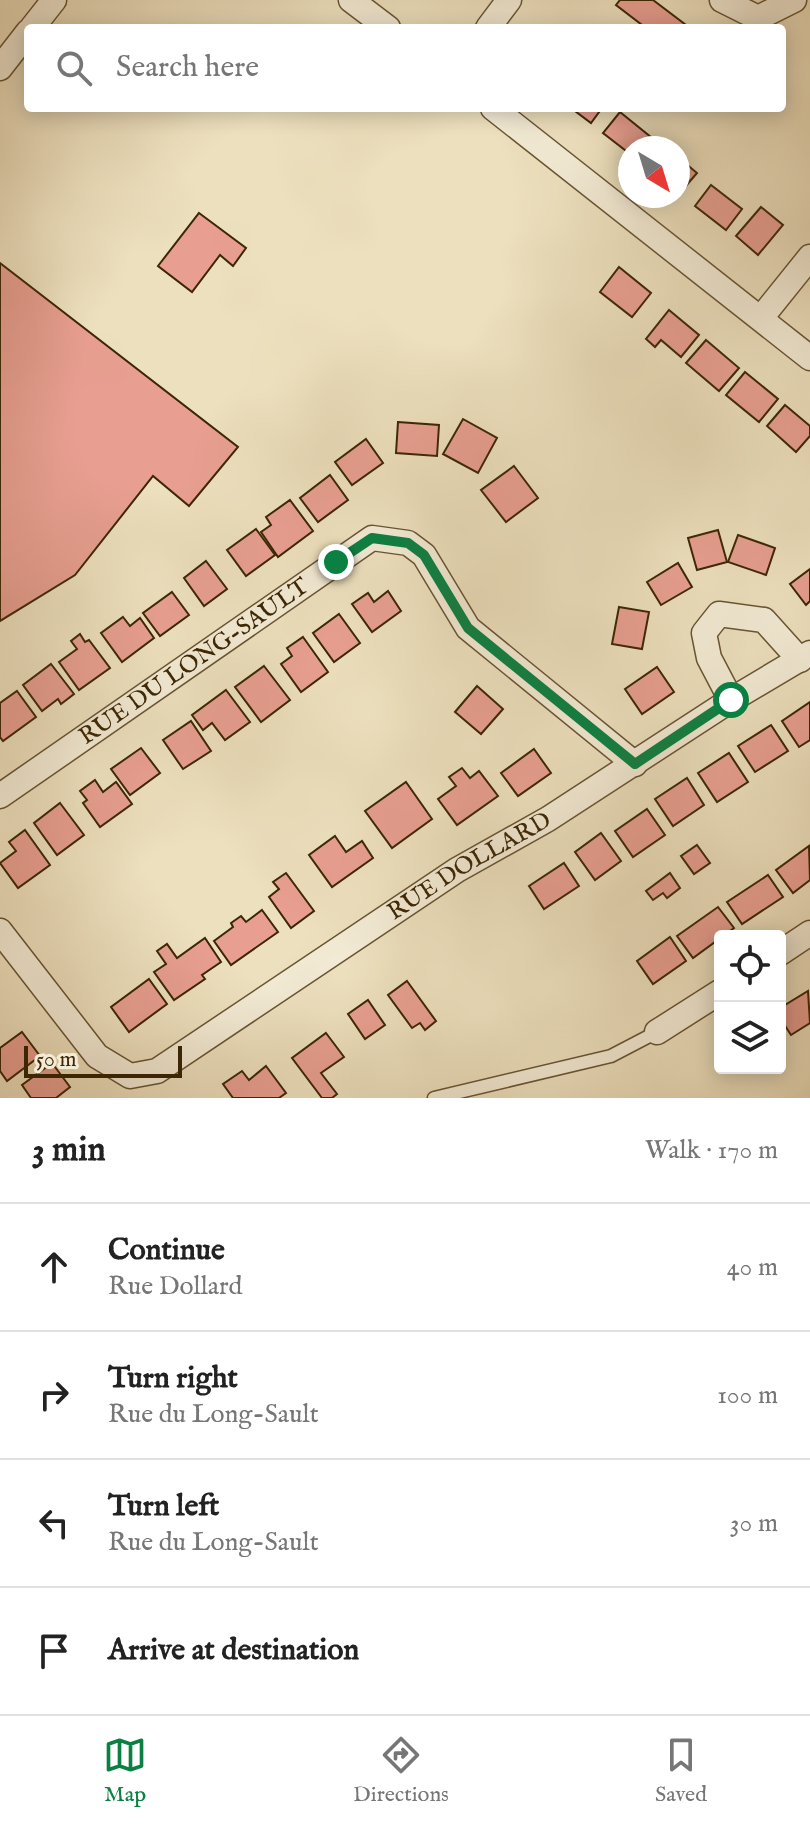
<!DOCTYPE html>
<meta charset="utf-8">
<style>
:root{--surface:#fff;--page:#f6f6f6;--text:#222;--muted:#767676;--line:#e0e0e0;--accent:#0b8043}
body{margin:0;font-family:"IM FELL English",serif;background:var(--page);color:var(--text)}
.controls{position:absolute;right:24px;bottom:24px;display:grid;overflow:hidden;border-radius:8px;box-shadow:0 4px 20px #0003}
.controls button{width:72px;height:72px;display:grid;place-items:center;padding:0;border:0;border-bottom:2px solid var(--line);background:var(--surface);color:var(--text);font:40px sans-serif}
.compass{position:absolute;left:618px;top:136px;width:72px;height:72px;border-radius:50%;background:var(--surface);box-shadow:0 4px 20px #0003;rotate:142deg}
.scale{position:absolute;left:24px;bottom:20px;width:158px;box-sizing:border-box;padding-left:8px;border:4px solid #3c2604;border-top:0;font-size:22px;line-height:28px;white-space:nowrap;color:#3c2604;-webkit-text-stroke:6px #f3ebd5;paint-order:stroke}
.stop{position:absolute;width:24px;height:24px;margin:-18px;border:6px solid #0b8043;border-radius:50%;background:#fff}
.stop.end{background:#0b8043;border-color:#fff;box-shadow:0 2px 8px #0008}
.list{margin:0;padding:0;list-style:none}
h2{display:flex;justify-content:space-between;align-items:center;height:104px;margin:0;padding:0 32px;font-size:34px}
h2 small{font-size:26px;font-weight:400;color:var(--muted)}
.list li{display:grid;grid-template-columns:52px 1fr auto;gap:24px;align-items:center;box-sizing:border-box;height:128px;padding:0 32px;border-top:2px solid var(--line)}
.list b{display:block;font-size:30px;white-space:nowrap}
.list p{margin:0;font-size:26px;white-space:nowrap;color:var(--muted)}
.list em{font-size:26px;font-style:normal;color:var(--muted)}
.icon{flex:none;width:44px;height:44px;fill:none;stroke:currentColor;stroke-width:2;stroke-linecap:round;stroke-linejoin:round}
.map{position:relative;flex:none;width:810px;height:1098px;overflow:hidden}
.search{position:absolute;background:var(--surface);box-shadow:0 4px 20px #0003;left:24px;right:24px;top:24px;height:88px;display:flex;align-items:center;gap:20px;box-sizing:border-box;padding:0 28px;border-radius:8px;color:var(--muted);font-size:30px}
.sheet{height:616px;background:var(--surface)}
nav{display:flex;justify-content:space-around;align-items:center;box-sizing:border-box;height:112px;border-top:2px solid var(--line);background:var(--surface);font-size:22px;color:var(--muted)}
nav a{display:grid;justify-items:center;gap:4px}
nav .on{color:var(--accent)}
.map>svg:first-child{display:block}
</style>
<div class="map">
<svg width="810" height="1098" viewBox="0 0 810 1098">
<rect width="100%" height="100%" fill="#ede0be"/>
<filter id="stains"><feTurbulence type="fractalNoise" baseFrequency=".0025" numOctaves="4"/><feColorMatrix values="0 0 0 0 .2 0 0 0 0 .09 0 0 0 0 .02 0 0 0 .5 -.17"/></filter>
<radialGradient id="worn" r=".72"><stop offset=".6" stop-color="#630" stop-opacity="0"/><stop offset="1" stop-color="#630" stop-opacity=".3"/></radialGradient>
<g fill="#e89f91" stroke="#3c2604" stroke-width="2">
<path d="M620,0h33l37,28h-44l-30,-23z"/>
<path d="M571,108h31l-11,15z"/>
<path d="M620,112l32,26 -8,10h-14v6l-27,-21z"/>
<path d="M678,157l19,16 -18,21 -1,-1z"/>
<path d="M711,185l31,24 -16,21 -31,-24z"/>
<path d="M761,207l22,18 -25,30 -22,-19z"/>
<path d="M199,213l47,35 -13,18 -13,-11 -28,37 -34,-26z"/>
<path d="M0,263l238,184 -49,59 -36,-30 -78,99 -75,46z"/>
<path d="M619,267l32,26 -19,24 -32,-25z"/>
<path d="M669,310l30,25 -18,22 -20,-17 -6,7 -9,-8z"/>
<path d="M706,340l33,28 -20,23 -33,-28z"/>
<path d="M745,372l33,27 -19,23 -33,-27z"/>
<path d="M785,405l25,21v10l-14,16 -29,-26z"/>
<path d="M463,419l34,19 -19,35 -35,-19z"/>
<path d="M398,422l41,3 -2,31 -41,-3z"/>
<path d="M366,439l17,24 -31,22 -17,-23z"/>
<path d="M514,466l24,32 -32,24 -25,-32z"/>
<path d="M330,475l18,25 -30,22 -18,-24z"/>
<path d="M290,500l23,31 -35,26 -17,-25 10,-7 -5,-8z"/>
<path d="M256,529l19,26 -29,21 -19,-26z"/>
<path d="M718,530l9,32 -30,8 -9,-32z"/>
<path d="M738,535l37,13 -9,27 -38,-13z"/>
<path d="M206,561l21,28 -23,17 -20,-28z"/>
<path d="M678,563l14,24 -31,18 -14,-23z"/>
<path d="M810,569v32l-4,4 -16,-21z"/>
<path d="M388,591l13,20 -29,21 -20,-28 16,-11 6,9z"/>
<path d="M172,592l17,23 -29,21 -17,-23z"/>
<path d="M619,607l30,5 -7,37 -30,-5z"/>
<path d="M339,614l21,29 -26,19 -21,-29z"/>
<path d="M123,617l7,9 10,-8 14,20 -32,24 -21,-29z"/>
<path d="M80,634l5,8 4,-2 21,28 -31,22 -20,-28 18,-13 -6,-8z"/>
<path d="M303,637l25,35 -27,20 -20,-28 11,-8 -5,-8z"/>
<path d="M51,664l23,30 -13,10 -3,-5 -16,12 -19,-26z"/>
<path d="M264,666l26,34 -29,22 -26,-35z"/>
<path d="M657,667l17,25 -32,22 -17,-25z"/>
<path d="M477,686l26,23 -22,25 -26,-22z"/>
<path d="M226,690l24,32 -25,18 -13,-17 -9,7 -11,-15z"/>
<path d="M17,691l19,26 -33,24 -3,-4v-34z"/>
<path d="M810,702v38l-11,7 -17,-26z"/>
<path d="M191,721l20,30 -28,18 -20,-29z"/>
<path d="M771,725l17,26 -33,21 -17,-26z"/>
<path d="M141,748l19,25 -30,22 -19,-26z"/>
<path d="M534,749l17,24 -33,23 -17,-23z"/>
<path d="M729,753l19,29 -31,20 -19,-29z"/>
<path d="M462,768l8,10 9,-7 19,25 -41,29 -19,-26 18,-13 -7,-9z"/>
<path d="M687,778l17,27 -31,21 -18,-27z"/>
<path d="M95,780l8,12 13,-10 16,22 -32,23 -17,-24 4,-3 -7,-9z"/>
<path d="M406,782l26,37 -40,29 -27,-37z"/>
<path d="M60,803l24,32 -27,20 -23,-32z"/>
<path d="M647,809l18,26 -32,22 -18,-26z"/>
<path d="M25,830l25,35 -32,23 -18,-25 16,-12 -7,-9z"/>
<path d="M601,833l20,28 -26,19 -20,-28z"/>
<path d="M335,836l11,16 16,-11 11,17 -41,29 -23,-32z"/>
<path d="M697,845l13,18 -16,11 -13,-18z"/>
<path d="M809,846l1,34 -17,13 -17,-23z"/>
<path d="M564,863l15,23 -35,23 -15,-23z"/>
<path d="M286,873l28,38 -23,17 -22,-31 10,-8 -6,-7z"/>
<path d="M670,873l10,15 -13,10 -4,-5 -10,7 -7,-9z"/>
<path d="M768,875l15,22 -41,27 -15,-22z"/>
<path d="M718,907l16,21 -41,30 -16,-22z"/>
<path d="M262,910l16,22 -47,33 -17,-24 19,-14 -2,-4 10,-7 5,6z"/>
<path d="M670,937l16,24 -33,23 -16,-23z"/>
<path d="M205,938l16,24 -19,13 3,4 -31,21 -20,-28 12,-8 -9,-13 10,-7 10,14z"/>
<path d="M149,979l18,25 -38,28 -18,-25z"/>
<path d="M407,981l29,40 -11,9 -5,-7 -8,5 -24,-33z"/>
<path d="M808,991l2,32 -19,12 -11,-17v-10z"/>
<path d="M368,1000l17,25 -20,14 -17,-25z"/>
<path d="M22,1032l18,24 -33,25 -7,-10v-23z"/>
<path d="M326,1033l18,24 -23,16 16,21 -5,4h-10l-30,-40z"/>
<path d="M52,1063l18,24 -14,11h-25l-9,-13z"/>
<path d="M266,1066l20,27 -7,5h-46l-10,-14 19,-13 7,9z"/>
</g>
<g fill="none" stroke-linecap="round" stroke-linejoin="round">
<defs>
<path id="lane" d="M434,1098l177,-42 46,-24"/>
<g id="street">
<path d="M351,0l37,28"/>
<path d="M722,0l36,18 36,-18"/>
<path d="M32,28l22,-28"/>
<path d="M488,28l21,-28"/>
<path d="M0,68l28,-36"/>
<path d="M493,108l317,250"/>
<path d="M761,318l49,-61"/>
<path d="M731,700l-22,-42 -5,-25 15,-19 45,6 36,40"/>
<path id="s1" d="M0,796l372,-258 36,5 16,12 44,73 167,136"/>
<path id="s2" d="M0,931l97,125 33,20 27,-5 300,-201 91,-51 183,-119 79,-47"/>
<path d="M780,953l30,-20"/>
<path d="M657,1032l63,-40"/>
</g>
</defs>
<use href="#lane" stroke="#685432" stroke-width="15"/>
<use href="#street" stroke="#685432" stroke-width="27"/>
<use href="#lane" stroke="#f3ebd5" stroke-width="12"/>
<use href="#street" stroke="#f3ebd5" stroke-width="24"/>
</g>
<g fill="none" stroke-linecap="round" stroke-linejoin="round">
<path stroke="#0b8043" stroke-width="10" d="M336,562l36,-24 36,5 16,12 44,73 167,136 96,-64"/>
</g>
<g text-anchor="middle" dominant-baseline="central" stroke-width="6" stroke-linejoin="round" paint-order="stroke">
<g font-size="24" fill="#3c2604" stroke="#f3ebd5">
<text stroke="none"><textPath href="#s1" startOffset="236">RUE DU LONG-SAULT</textPath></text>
<text stroke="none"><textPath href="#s2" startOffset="598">RUE DOLLARD</textPath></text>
</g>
</g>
<rect width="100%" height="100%" filter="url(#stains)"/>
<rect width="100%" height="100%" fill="url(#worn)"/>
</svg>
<div class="controls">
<button><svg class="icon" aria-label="locate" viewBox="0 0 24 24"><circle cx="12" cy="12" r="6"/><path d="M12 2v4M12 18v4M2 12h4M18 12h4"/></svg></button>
<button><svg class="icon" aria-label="layers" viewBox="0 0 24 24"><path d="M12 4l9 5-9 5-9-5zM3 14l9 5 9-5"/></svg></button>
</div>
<svg class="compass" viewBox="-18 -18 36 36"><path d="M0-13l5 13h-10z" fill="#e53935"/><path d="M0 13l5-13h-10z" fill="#767676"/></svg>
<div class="scale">50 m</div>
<div class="stop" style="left:731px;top:700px"></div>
<div class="stop end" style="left:336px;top:562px"></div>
<div class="search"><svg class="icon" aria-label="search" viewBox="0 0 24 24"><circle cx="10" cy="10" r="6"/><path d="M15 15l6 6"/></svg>Search here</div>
</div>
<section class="sheet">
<h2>3 min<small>Walk · 170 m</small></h2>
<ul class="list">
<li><svg class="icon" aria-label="ahead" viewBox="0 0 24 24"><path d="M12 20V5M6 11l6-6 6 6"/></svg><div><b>Continue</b><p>Rue Dollard</p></div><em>40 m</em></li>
<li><svg class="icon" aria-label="right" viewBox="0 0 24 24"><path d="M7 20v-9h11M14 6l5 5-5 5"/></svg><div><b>Turn right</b><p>Rue du Long-Sault</p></div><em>100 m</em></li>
<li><svg class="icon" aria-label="left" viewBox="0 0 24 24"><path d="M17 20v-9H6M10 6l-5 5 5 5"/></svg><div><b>Turn left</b><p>Rue du Long-Sault</p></div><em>30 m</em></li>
<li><svg class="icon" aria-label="arrive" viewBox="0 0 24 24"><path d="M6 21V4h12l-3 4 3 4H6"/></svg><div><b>Arrive at destination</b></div></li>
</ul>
</section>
<nav>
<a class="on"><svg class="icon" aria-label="map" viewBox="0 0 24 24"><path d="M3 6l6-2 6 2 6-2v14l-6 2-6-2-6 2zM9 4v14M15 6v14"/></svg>Map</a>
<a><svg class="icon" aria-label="directions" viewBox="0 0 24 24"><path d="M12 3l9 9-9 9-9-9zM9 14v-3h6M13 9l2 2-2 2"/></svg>Directions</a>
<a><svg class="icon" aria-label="saved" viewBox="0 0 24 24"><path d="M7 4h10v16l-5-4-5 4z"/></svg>Saved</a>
</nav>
